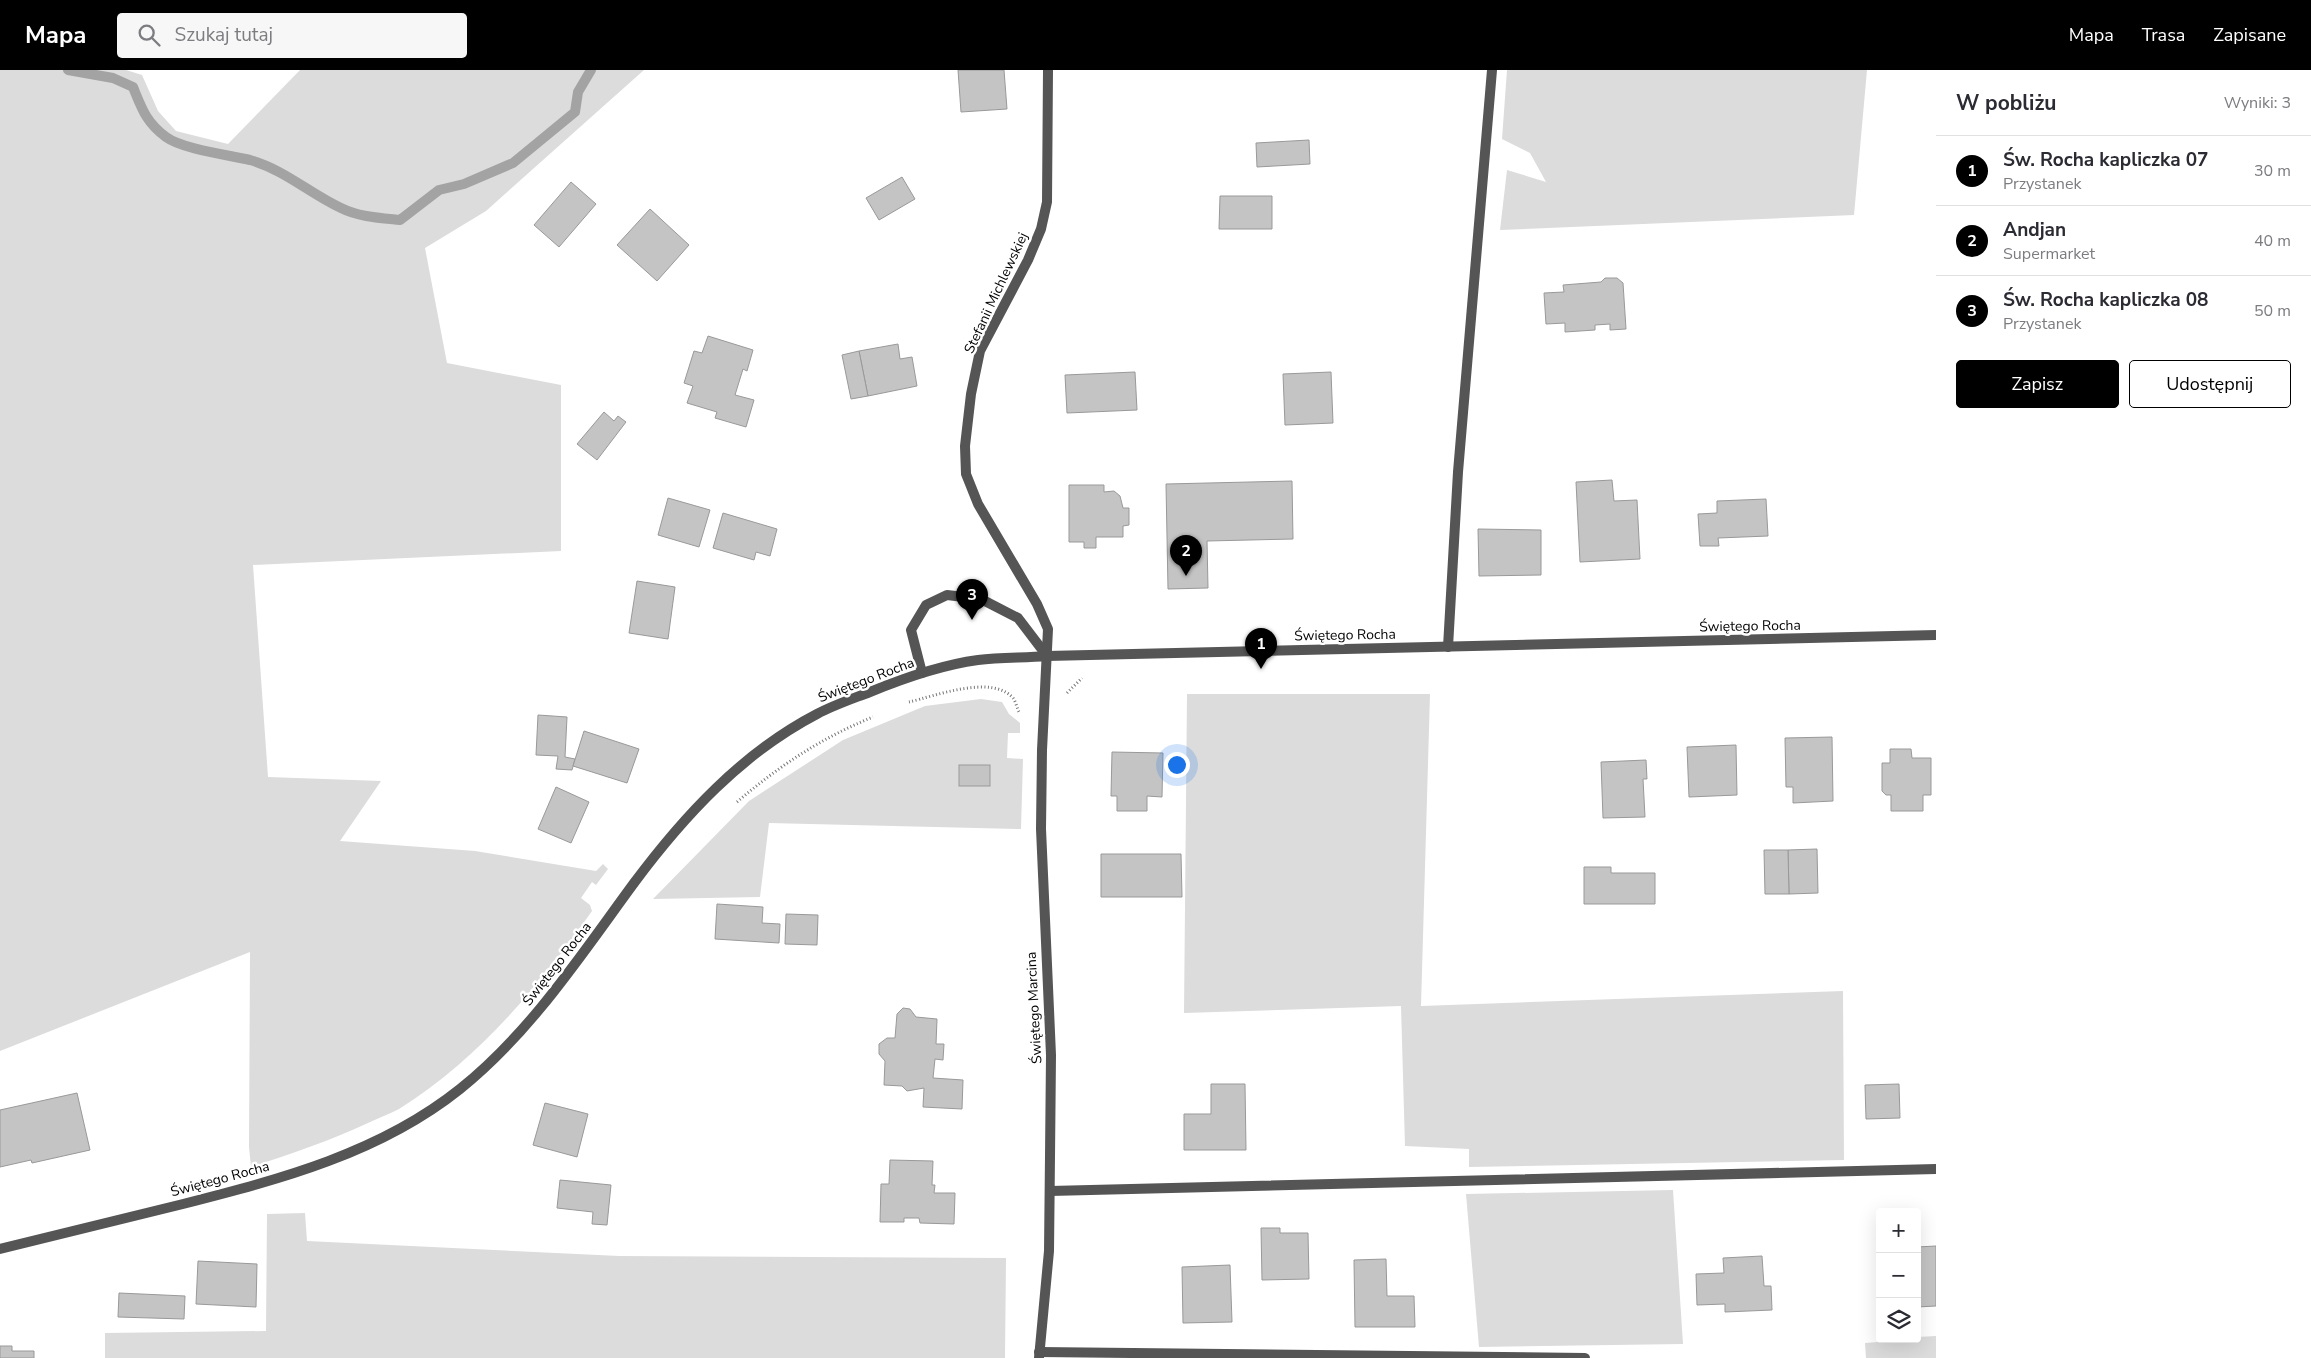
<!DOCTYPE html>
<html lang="pl">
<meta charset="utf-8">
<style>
:root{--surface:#fff;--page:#f7f7f7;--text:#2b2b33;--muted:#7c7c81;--line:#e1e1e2;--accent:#000}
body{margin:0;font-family:"Nunito Sans",sans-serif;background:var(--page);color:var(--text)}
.controls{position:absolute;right:15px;bottom:15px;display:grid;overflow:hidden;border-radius:5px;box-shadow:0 5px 20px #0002}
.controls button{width:45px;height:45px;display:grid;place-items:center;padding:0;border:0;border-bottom:1px solid var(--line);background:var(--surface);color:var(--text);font:25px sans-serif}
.you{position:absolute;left:1176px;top:694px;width:18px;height:18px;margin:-12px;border:4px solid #fff;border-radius:50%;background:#1a73e8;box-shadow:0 0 0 8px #1a73e833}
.badge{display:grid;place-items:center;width:32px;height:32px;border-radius:50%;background:var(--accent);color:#fff;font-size:16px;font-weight:700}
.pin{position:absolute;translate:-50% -41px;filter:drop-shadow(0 1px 2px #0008)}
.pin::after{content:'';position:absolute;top:26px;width:18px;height:15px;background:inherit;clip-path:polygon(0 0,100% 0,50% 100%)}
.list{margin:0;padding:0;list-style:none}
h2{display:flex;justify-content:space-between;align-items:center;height:65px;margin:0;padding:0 20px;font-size:21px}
h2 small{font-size:16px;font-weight:400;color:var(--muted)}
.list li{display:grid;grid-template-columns:32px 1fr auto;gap:15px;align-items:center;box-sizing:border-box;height:70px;padding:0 20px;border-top:1px solid var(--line)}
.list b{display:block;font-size:19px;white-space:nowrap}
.list p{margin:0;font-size:16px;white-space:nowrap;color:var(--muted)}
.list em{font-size:16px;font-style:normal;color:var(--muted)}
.actions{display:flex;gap:10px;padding:15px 20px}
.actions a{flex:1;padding:11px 0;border:1px solid var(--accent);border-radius:5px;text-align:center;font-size:18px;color:var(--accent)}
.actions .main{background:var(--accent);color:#fff}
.icon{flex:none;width:28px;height:28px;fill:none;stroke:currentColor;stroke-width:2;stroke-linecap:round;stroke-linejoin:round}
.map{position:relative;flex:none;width:1936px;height:1288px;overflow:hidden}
header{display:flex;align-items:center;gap:30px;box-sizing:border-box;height:70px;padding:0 25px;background:var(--accent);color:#fff}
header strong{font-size:24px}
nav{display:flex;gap:28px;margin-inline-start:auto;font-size:18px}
.search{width:350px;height:45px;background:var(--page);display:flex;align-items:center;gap:12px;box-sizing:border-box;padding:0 18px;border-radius:5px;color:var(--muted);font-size:19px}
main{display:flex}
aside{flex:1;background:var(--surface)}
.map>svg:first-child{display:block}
</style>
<header>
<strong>Mapa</strong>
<div class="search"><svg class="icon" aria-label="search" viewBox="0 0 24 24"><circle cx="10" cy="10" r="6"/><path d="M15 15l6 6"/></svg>Szukaj tutaj</div>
<nav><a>Mapa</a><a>Trasa</a><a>Zapisane</a></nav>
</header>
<main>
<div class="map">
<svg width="1936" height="1288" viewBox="0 0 1936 1288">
<rect width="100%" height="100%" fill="#fff"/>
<g fill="#dcdcdc">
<path d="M0,0h126l16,5 16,36 18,20 52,13 72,-74h344l-158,141 -61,37 22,115 114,22v166l-308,14 15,212 113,4 -41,60 135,10 121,20 7,-7 5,5 -12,16 -4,-3 -11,16 9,7 2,6c-53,75 -113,148 -193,198 -9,5 -21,9 -31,14 -38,18 -78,31 -117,44l-2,-20 1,-195 -250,99z"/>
<path d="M1507,0h360l-13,145 -354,15 7,-60 39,12 -16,-29 -28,-14z"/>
<path d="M1187,624h243l-9,312 422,-15 1,169 -375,7v-18l-64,-3 -4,-140 -217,7z"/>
<path d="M981,629l21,3 7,12 11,9v10h-12l-1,25 16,1 -2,70 -252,-6 -9,74 -107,2 96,-98 94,-61 82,-34z"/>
<path d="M1673,1120l10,154 -204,3 -13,-153z"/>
<path d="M305,1143l2,28 312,15 387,2 -1,100h-900v-25l161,-2 1,-117z"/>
<path d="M1936,1266v22h-70l-1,-15 52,-4v-2z"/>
</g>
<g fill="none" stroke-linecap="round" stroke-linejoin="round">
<path stroke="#a3a3a3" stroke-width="10" d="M68,0l45,8 20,9c9,22 13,35 33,50 16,12 62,18 84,23 35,10 59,33 91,48 18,9 39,10 59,12l39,-30 25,-6 49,-21 62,-51 3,-20 13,-22"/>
</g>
<g fill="#c4c4c4" stroke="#999">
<path d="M958,0h46l3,39 -46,3z"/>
<path d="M1309,70l1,24 -53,3 -1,-24z"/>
<path d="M902,107l13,22 -36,21 -13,-22z"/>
<path d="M571,112l25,22 -37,43 -25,-22z"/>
<path d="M1220,126h52v33h-53z"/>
<path d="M650,139l39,36 -32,36 -40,-36z"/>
<path d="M1605,208h12l6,5 3,46 -16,1v-6l-15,1v5l-30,2v-9l-19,1 -2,-31 20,-1 -1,-7 38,-3z"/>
<path d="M708,266l45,14 -6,21 -4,-2 -8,26 19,5 -8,27 -31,-9 2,-6 -30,-9 6,-17 -9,-3 10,-32 8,2z"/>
<path d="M898,274l2,15 12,-2 5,29 -49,10 -9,-45z"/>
<path d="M859,281l9,45 -17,3 -9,-44z"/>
<path d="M1135,302l2,38 -70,3 -2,-38z"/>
<path d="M1331,302l2,51 -48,2 -2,-51z"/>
<path d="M604,342l10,9 4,-5 8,6 -29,38 -20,-16z"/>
<path d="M1612,410l2,21 23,-1 3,59 -60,3 -4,-80z"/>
<path d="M1292,411l1,58 -86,2 1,47 -40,1 -2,-105z"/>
<path d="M1069,415h35v7l10,-1 6,5 3,12h6v17l-6,1v11h-27v11h-12v-6h-15z"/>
<path d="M668,428l42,12 -11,37 -41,-12z"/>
<path d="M1766,429l2,37 -50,2 1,8h-19l-2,-32 19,-1v-12z"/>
<path d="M723,443l54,16 -7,27 -14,-4 -2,8 -41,-12z"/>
<path d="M1478,459l63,1v45l-62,1z"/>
<path d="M637,511l38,6 -7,52 -39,-6z"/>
<path d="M538,645l29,2 -2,40 10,2 -3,11 -16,-1 2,-13 -22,-1z"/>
<path d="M584,661l55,18 -12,34 -54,-17z"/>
<path d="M1832,667l1,64 -40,2v-16h-7l-1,-49z"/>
<path d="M1736,675l1,50 -48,2 -2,-50z"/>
<path d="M1890,679h21l1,9h19v37h-8v16h-32v-16h-5l-4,-4v-28h8z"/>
<path d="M1112,682l51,1 -1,44 -15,-1v15h-30v-15h-6z"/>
<path d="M1646,690l1,19h-4l2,38 -42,1 -2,-56z"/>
<rect x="959" y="695" width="31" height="21"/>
<path d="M556,717l33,15 -18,41 -33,-14z"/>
<path d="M1817,779l1,44 -29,1 -1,-44z"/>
<path d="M1764,780h24l1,44h-24z"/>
<path d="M1101,784h80l1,43h-81z"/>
<path d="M1584,797h27v6h44v31h-71z"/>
<path d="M717,834l46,3 -1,16 18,1 -1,19 -64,-4z"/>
<path d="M786,844l32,1 -1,30 -32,-1z"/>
<path d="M903,938l7,1 6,8 21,2 -1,25h8l-1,16 -8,-1 -2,19 30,2 -1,29 -39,-2 1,-19 -17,3 -5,-5 -18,-1 1,-24 -6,-7v-10l8,-6h8l2,-24z"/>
<path d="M1211,1014h34l1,66h-62v-36h27z"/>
<path d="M1899,1014l1,34 -34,1 -1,-34z"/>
<path d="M77,1023l13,57 -58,13 -1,-3 -31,7v-57z"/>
<path d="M545,1033l43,11 -11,43 -44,-12z"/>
<path d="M890,1090l43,1 -1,24h3l-1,8h21l-1,31 -34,-1 -1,-5h-15v4h-24l1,-38h8z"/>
<path d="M560,1110l51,5 -4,40 -15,-1 1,-12 -36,-4z"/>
<path d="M1261,1158h19v5h28l1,46 -47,1z"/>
<path d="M1936,1176v60l-19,1v-60z"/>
<path d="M1762,1186l2,30h7l1,24 -47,2v-8l-28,1 -1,-31 28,-1 -1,-15z"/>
<path d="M1386,1189l1,37h27l1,31h-60l-1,-67z"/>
<path d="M198,1191l59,3 -1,43 -60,-3z"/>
<path d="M1230,1195l2,57 -49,1 -1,-56z"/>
<path d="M119,1223l66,3 -1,23 -66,-2z"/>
<path d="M0,1276h12v5h22v7h-34z"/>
</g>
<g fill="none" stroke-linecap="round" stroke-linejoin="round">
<g stroke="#777" stroke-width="3" stroke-dasharray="1 2.5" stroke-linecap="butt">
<path d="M1067,623l15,-15"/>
<path d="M909,632c26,-6 83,-28 104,-4 3,4 4,10 6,14"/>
<path d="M737,732c42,-36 84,-64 136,-85"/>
</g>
<path stroke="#555" stroke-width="10" d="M922,603l-11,-43 15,-25 21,-10 34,4 37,19 29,38"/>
<g stroke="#555" stroke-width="10">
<path d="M1448,577l10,-175 34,-402"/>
<path d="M1050,1121l886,-22"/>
<path d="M1039,1282l546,6"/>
<path d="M1039,1288l10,-107 1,-95 1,-101 -10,-226 1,-79 6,-121 -11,-25 -59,-100 -12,-30 -1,-28 6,-52 9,-43 48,-91 13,-31 6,-27 1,-132"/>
</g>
<path stroke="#555" stroke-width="10" d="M0,1179c61,-15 122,-30 183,-45 98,-25 197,-51 277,-115 71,-57 121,-134 174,-206 50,-67 108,-130 183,-169 17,-9 35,-15 53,-22 34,-14 71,-27 108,-32 23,-3 46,-2 69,-4l889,-21"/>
</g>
<g text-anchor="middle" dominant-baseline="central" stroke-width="5" stroke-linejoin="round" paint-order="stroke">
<g font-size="14" fill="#000" stroke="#fff">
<text transform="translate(996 223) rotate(-65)">Stefanii Michlewskiej</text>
<text transform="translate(1750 556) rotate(-1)">Świętego Rocha</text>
<text transform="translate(1345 565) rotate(-1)">Świętego Rocha</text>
<text transform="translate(866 610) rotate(-21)">Świętego Rocha</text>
<text transform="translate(557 894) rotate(-52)">Świętego Rocha</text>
<text transform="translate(1034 938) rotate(-93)">Świętego Marcina</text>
<text transform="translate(220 1109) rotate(-15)">Świętego Rocha</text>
</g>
</g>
</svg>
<div class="controls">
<button>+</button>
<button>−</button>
<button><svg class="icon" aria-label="layers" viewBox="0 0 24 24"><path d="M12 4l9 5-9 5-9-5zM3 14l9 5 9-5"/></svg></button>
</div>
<div class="you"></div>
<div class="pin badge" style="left:1261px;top:599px">1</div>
<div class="pin badge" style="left:1186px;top:506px">2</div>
<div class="pin badge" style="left:972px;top:550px">3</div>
</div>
<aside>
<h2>W pobliżu<small>Wyniki: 3</small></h2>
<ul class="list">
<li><span class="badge">1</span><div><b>Św. Rocha kapliczka 07</b><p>Przystanek</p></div><em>30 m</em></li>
<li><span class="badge">2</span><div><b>Andjan</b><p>Supermarket</p></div><em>40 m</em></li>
<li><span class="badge">3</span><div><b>Św. Rocha kapliczka 08</b><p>Przystanek</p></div><em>50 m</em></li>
</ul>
<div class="actions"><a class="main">Zapisz</a><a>Udostępnij</a></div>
</aside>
</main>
